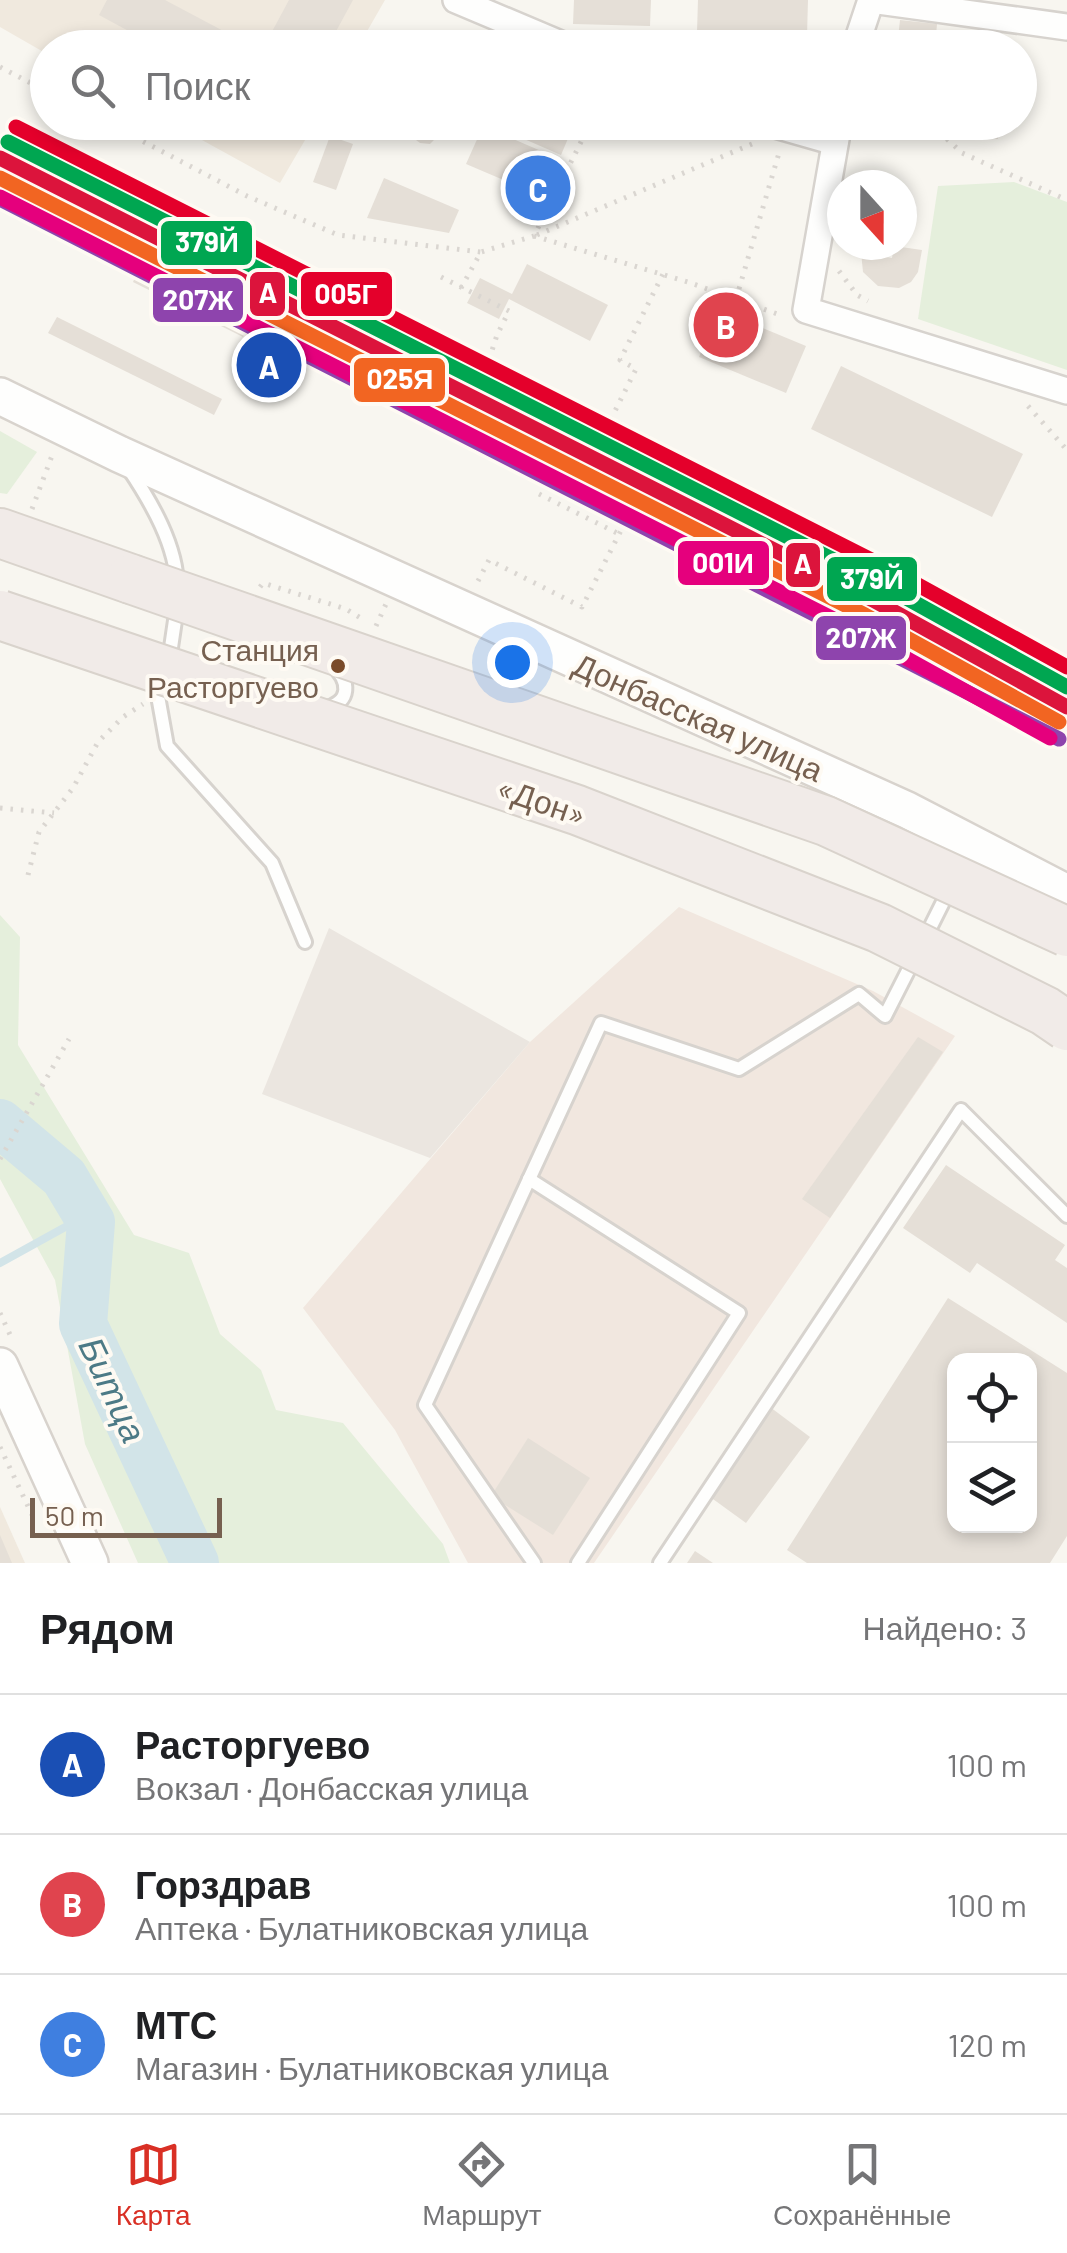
<!DOCTYPE html>
<html lang="ru">
<meta charset="utf-8">
<style>
:root{--surface:#fff;--page:#f6f6f6;--text:#202124;--muted:#757577;--line:#e0e0e0;--accent:#d93025}
body{margin:0;font-family:Barlow,sans-serif;background:var(--page);color:var(--text)}
.controls{position:absolute;right:30px;bottom:30px;display:grid;overflow:hidden;border-radius:20px;box-shadow:0 5px 15px #0003}
.controls button{width:90px;height:90px;display:grid;place-items:center;padding:0;border:0;border-bottom:2px solid var(--line);background:var(--surface);color:var(--text);font:50px sans-serif}
.compass{position:absolute;left:827px;top:170px;width:90px;height:90px;border-radius:50%;background:var(--surface);box-shadow:0 5px 15px #0003;rotate:159deg}
.scale{position:absolute;left:30px;bottom:25px;width:192px;box-sizing:border-box;padding-left:10px;border:5px solid #766050;border-top:0;font-size:28px;line-height:35px;white-space:nowrap;color:#766050;-webkit-text-stroke:8px #fefaf3;paint-order:stroke}
.you{position:absolute;left:512px;top:662px;width:35px;height:35px;margin:-25px;border:8px solid #fff;border-radius:50%;background:#1a73e8;box-shadow:0 0 0 15px #1a73e833}
.badge{display:grid;place-items:center;width:65px;height:65px;border-radius:50%;background:var(--accent);color:#fff;font-size:32px;font-weight:700}
.pin{position:absolute;translate:-50% -50%;border:5px solid #fff;box-shadow:0 2px 10px #0006}
.list{margin:0;padding:0;list-style:none}
h2{display:flex;justify-content:space-between;align-items:center;height:130px;margin:0;padding:0 40px;font-size:42px}
h2 small{font-size:32px;font-weight:400;color:var(--muted)}
.list li{display:grid;grid-template-columns:65px 1fr auto;gap:30px;align-items:center;box-sizing:border-box;height:140px;padding:0 40px;border-top:2px solid var(--line)}
.list b{display:block;font-size:38px;white-space:nowrap}
.list p{margin:0;font-size:32px;white-space:nowrap;color:var(--muted)}
.list em{font-size:32px;font-style:normal;color:var(--muted)}
.icon{flex:none;width:55px;height:55px;fill:none;stroke:currentColor;stroke-width:2;stroke-linecap:round;stroke-linejoin:round}
.map{position:relative;flex:none;width:1067px;height:1563px;overflow:hidden}
.search{position:absolute;background:var(--surface);box-shadow:0 5px 15px #0003;left:30px;right:30px;top:30px;height:110px;display:flex;align-items:center;gap:25px;box-sizing:border-box;padding:0 35px;border-radius:55px;color:var(--muted);font-size:38px}
.sheet{height:550px;background:var(--surface)}
nav{display:flex;justify-content:space-around;align-items:center;box-sizing:border-box;height:140px;border-top:2px solid var(--line);background:var(--surface);font-size:28px;color:var(--muted)}
nav a{display:grid;justify-items:center;gap:5px}
nav .on{color:var(--accent)}
.map>svg:first-child{display:block}
</style>
<div class="map">
<svg width="1067" height="1563" viewBox="0 0 1067 1563">
<rect width="100%" height="100%" fill="#f8f6f0"/>
<g fill="#f0e9de">
<path d="M0,0h385l-27,47 -310,1 -1,6 -47,-27z"/>
<path d="M171,123h144l-35,60z"/>
<path d="M0,1507l25,56h-25z"/>
</g>
<path fill="#f1e7df" d="M679,907l194,84 82,45 -361,527h-126l-73,-133 -92,-122 227,-266z"/>
<path fill="#ebe6e0" d="M329,928l201,114 -100,116 -168,-64z"/>
<g fill="#e5efdc">
<path d="M1014,182l53,20v168l-149,-51 20,-133z"/>
<path d="M0,431l37,21 -30,42 -7,-1z"/>
<path d="M0,915l20,22 -2,108 116,190 55,18 31,81 41,36 15,40 67,13 100,121 7,19h-312l-53,-119 -30,-164 -55,-101z"/>
</g>
<g fill="none" stroke-linecap="round" stroke-linejoin="round">
<path stroke="#d2e4e8" stroke-width="8" d="M0,1263l87,-48"/>
<path stroke="#d2e4e8" stroke-width="48" d="M0,1123l64,54 27,45 -8,102 112,239"/>
</g>
<g fill="#e5dfd7" fill-rule="evenodd">
<path d="M107,0h58l81,43 -3,5h-83l-61,-33z"/>
<path d="M289,0h64l-26,48h-44l-15,-9z"/>
<path d="M574,0h77l-1,26 -77,-2z"/>
<path d="M698,0h110l-1,36 -110,-5z"/>
<path d="M900,20l37,4 -2,24h-38z"/>
<path d="M453,34l31,14h-36z"/>
<path d="M411,122h30v11l-11,11 -10,-1 -8,-6z"/>
<path d="M485,122h90l-14,33z"/>
<path d="M948,122h52l-2,17 -51,-7z"/>
<path d="M483,126l72,31 -16,38 -73,-31z"/>
<path d="M330,136l23,8 -17,46 -23,-8z"/>
<path d="M384,178l75,32 -10,23 -82,-15z"/>
<path d="M894,246l28,4 -4,22 -7,10 -12,6 -21,-2 -15,-14 -2,-20 31,6z"/>
<path d="M141,264l111,55 -9,18 -110,-55z"/>
<path d="M527,264l81,41 -18,36 -81,-42 -10,20 -32,-16 13,-25 32,16z"/>
<path d="M719,310l87,36 -20,47 -87,-36z"/>
<path d="M57,317l165,82 -8,16 -166,-82z"/>
<path d="M841,366l182,88 -31,63 -181,-88z"/>
<path d="M918,1037l25,15 -113,166 -28,-19z"/>
<path d="M946,1165l119,80 -10,15 12,8v55l-90,-60 -7,10 -67,-45z"/>
<path d="M948,1298l119,75v163l-17,27h-243l-20,-13zM954,1360h76v166h-76z"/>
<path d="M770,1407l40,30 -64,86 -40,-29z"/>
<path d="M528,1438l62,40 -37,57 -62,-39z"/>
<path d="M0,1535l12,28h-12z"/>
<path d="M695,1551l18,12h-26z"/>
</g>
<g fill="none" stroke-linecap="round" stroke-linejoin="round">
<defs>
<g id="lane">
<path d="M129,469c22,33 48,77 48,118"/>
<path d="M169,661l8,-54"/>
<path d="M163,680l-5,16 9,50 105,117 33,79"/>
<path d="M326,708c25,-6 24,-27 7,-42"/>
<path d="M924,940l27,-54"/>
<path d="M529,1179l210,134 -161,250"/>
<path d="M534,1563l-109,-158 176,-382 138,46 120,-75 26,22 30,-59"/>
<path d="M660,1563l301,-453 106,106"/>
</g>
<g id="street">
<path d="M456,0l114,48"/>
<path d="M871,0l196,27"/>
<path d="M855,48l16,-48"/>
<path d="M765,122l70,20"/>
<path d="M839,122l-33,188 261,81"/>
</g>
<g id="secondary">
<path d="M0,396l119,58 788,356 160,83"/>
<path d="M0,1366l90,197"/>
</g>
<path id="highway" d="M0,533l131,46"/>
</defs>
<use href="#lane" stroke="#d7d3ce" stroke-width="18"/>
<use href="#street" stroke="#d7d3ce" stroke-width="30"/>
<use href="#secondary" stroke="#d8d3cd" stroke-width="40"/>
<use href="#highway" stroke="#d9d3cc" stroke-width="52"/>
<g stroke="#dad6d1" stroke-width="5" stroke-dasharray="2.5 8" stroke-linecap="butt">
<path d="M0,67l48,25"/>
<path d="M106,122l141,74 91,39 143,17"/>
<path d="M921,122l12,4 29,27 105,47"/>
<path d="M537,235l215,-91"/>
<path d="M534,236l154,46 95,34"/>
<path d="M839,271l18,24 11,6"/>
<path d="M441,277l68,34 -12,24 -12,37"/>
<path d="M461,288l20,-36 53,-16 57,-114"/>
<path d="M736,299l43,-146"/>
<path d="M1028,406l39,44"/>
<path d="M539,494l80,40"/>
<path d="M32,509l21,-56"/>
<path d="M478,581l11,-21 93,47 82,-161 -53,-27 25,-50 -16,-9 43,-86"/>
<path d="M260,587l3,-4 83,26 18,11"/>
<path d="M376,626l10,-22"/>
<path d="M0,808l54,5"/>
<path d="M28,875l11,-43 34,-44 25,-46 25,-25 20,-13"/>
<path d="M0,1159l69,-120"/>
<path d="M0,1313l12,26"/>
<path d="M0,1447l35,74"/>
</g>
<use href="#lane" stroke="#fefefd" stroke-width="12"/>
<use href="#street" stroke="#fefefd" stroke-width="25"/>
<use href="#secondary" stroke="#fefefd" stroke-width="35"/>
<use href="#highway" stroke="#f1ebe8" stroke-width="48"/>
<defs>
<g id="highway-bridge">
<path d="M131,579l695,242 241,111"/>
<path d="M0,615l577,195 302,118 166,83 22,15"/>
</g>
</defs>
<use href="#highway-bridge" stroke="#d9d3cc" stroke-width="52" stroke-linecap="butt"/>
<use href="#highway-bridge" stroke="#f1ebe8" stroke-width="48"/>
<defs>
<path id="rail-1" d="M0,158l873,442 194,107"/>
<path id="rail-2" d="M0,199l1059,540"/>
<path id="rail-3" d="M0,178l865,437 194,107"/>
<path id="rail-4" d="M8,142l873,442 186,103"/>
<path id="rail-5" d="M0,197l857,434 193,107"/>
<path id="rail-6" d="M16,127l873,442 178,98"/>
</defs>
<use href="#rail-1" stroke="#fefaf3" stroke-width="22"/>
<use href="#rail-2" stroke="#fefaf3" stroke-width="22"/>
<use href="#rail-3" stroke="#fefaf3" stroke-width="22"/>
<use href="#rail-4" stroke="#fefaf3" stroke-width="22"/>
<use href="#rail-5" stroke="#fefaf3" stroke-width="22"/>
<use href="#rail-6" stroke="#fefaf3" stroke-width="22"/>
<use href="#rail-1" stroke="#dc143c" stroke-width="15"/>
<use href="#rail-2" stroke="#8e44ad" stroke-width="15"/>
<use href="#rail-3" stroke="#f26522" stroke-width="15"/>
<use href="#rail-4" stroke="#00a651" stroke-width="15"/>
<use href="#rail-5" stroke="#e5007d" stroke-width="15"/>
<use href="#rail-6" stroke="#e4002b" stroke-width="15"/>
</g>
<circle fill="#7a4b2a" stroke="#fefaf3" stroke-width="4" cx="338" cy="666" r="9"/>
<g text-anchor="middle" dominant-baseline="central" stroke-width="8" stroke-linejoin="round" paint-order="stroke">
<g font-size="30" fill="#766050" stroke="#fefaf3" text-anchor="end">
<text x="319" y="649">Станция<tspan x="319" dy="37">Расторгуево</tspan></text>
</g>
<g font-size="32" fill="#766050" stroke="#fefaf3">
<text transform="translate(699 716) rotate(24)">Донбасская улица</text>
<text transform="translate(542 800) rotate(19)">«Дон»</text>
</g>
<g font-size="35" font-style="italic" fill="#4c7a86" stroke="#fefaf3">
<text transform="translate(114 1389) rotate(65)">Битца</text>
</g>
</g>
<g stroke="#fefaf3" stroke-width="4">
<rect x="159" y="219" width="95" height="48" rx="10" fill="#00a651"/>
<rect x="248" y="270" width="39" height="48" rx="10" fill="#dc143c"/>
<rect x="299" y="270" width="95" height="48" rx="10" fill="#e4002b"/>
<rect x="151" y="276" width="94" height="48" rx="10" fill="#8e44ad"/>
<rect x="352" y="356" width="95" height="48" rx="10" fill="#f26522"/>
<rect x="676" y="539" width="95" height="48" rx="10" fill="#e5007d"/>
<rect x="784" y="541" width="38" height="48" rx="10" fill="#dc143c"/>
<rect x="825" y="555" width="94" height="48" rx="10" fill="#00a651"/>
<rect x="814" y="614" width="94" height="48" rx="10" fill="#8e44ad"/>
</g>
<g font-size="28" text-anchor="middle" font-weight="bold" fill="#fff">
<text x="207" y="252">379Й</text>
<text x="268" y="303">A</text>
<text x="346" y="304">005Г</text>
<text x="198" y="310">207Ж</text>
<text x="400" y="389">025Я</text>
<text x="723" y="573">001И</text>
<text x="803" y="574">A</text>
<text x="872" y="589">379Й</text>
<text x="861" y="648">207Ж</text>
</g>
</svg>
<div class="controls">
<button><svg class="icon" aria-label="locate" viewBox="0 0 24 24"><circle cx="12" cy="12" r="6"/><path d="M12 2v4M12 18v4M2 12h4M18 12h4"/></svg></button>
<button><svg class="icon" aria-label="layers" viewBox="0 0 24 24"><path d="M12 4l9 5-9 5-9-5zM3 14l9 5 9-5"/></svg></button>
</div>
<svg class="compass" viewBox="-18 -18 36 36"><path d="M0-13l5 13h-10z" fill="#e53935"/><path d="M0 13l5-13h-10z" fill="#757577"/></svg>
<div class="scale">50 m</div>
<div class="you"></div>
<div class="pin badge" style="left:269px;top:365px;background:#1a4fb4">A</div>
<div class="pin badge" style="left:726px;top:325px;background:#e0444e">B</div>
<div class="pin badge" style="left:538px;top:188px;background:#3f7fe0">C</div>
<div class="search"><svg class="icon" aria-label="search" viewBox="0 0 24 24"><circle cx="10" cy="10" r="6"/><path d="M15 15l6 6"/></svg>Поиск</div>
</div>
<section class="sheet">
<h2>Рядом<small>Найдено: 3</small></h2>
<ul class="list">
<li><span class="badge" style="background:#1a4fb4">A</span><div><b>Расторгуево</b><p>Вокзал · Донбасская улица</p></div><em>100 m</em></li>
<li><span class="badge" style="background:#e0444e">B</span><div><b>Горздрав</b><p>Аптека · Булатниковская улица</p></div><em>100 m</em></li>
<li><span class="badge" style="background:#3f7fe0">C</span><div><b>МТС</b><p>Магазин · Булатниковская улица</p></div><em>120 m</em></li>
</ul>
</section>
<nav>
<a class="on"><svg class="icon" aria-label="map" viewBox="0 0 24 24"><path d="M3 6l6-2 6 2 6-2v14l-6 2-6-2-6 2zM9 4v14M15 6v14"/></svg>Карта</a>
<a><svg class="icon" aria-label="directions" viewBox="0 0 24 24"><path d="M12 3l9 9-9 9-9-9zM9 14v-3h6M13 9l2 2-2 2"/></svg>Маршрут</a>
<a><svg class="icon" aria-label="saved" viewBox="0 0 24 24"><path d="M7 4h10v16l-5-4-5 4z"/></svg>Сохранённые</a>
</nav>
